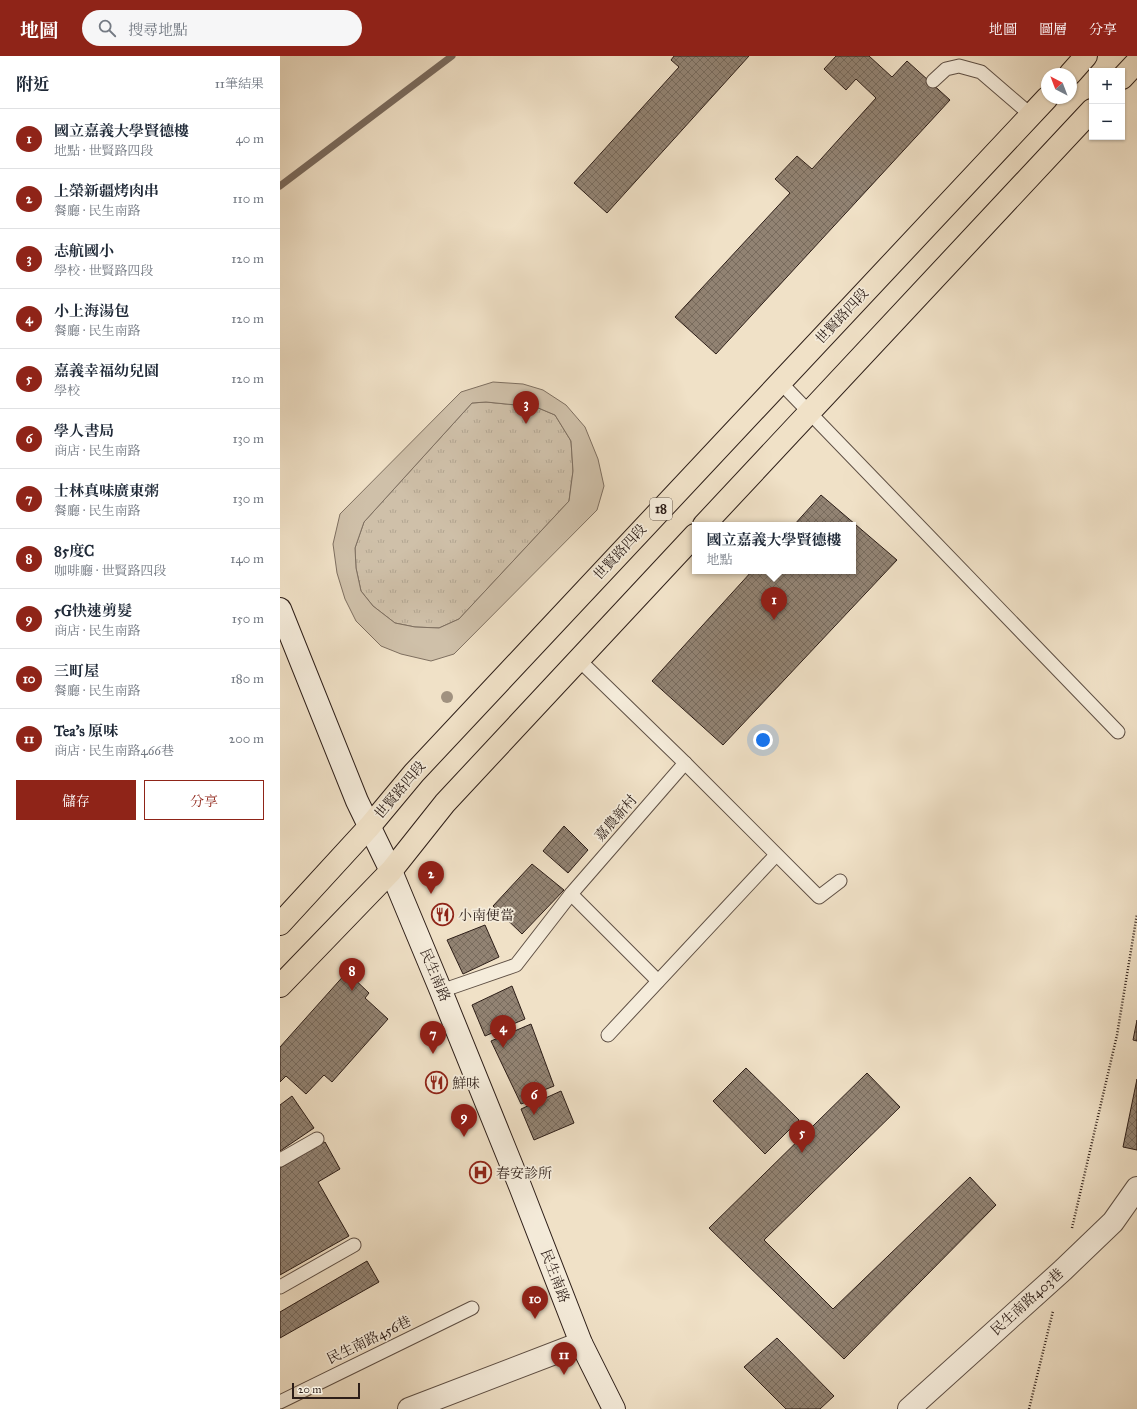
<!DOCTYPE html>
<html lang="zh-TW">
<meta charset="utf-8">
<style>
:root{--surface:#fff;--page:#f6f6f7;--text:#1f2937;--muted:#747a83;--line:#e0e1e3;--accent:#8f2418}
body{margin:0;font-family:"IM FELL Great Primer","Noto Serif TC",serif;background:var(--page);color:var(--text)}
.controls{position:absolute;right:12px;top:12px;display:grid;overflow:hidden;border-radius:0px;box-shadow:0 1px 3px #0004}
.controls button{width:36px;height:36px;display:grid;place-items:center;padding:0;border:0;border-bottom:1px solid var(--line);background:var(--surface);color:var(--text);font:20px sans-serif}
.compass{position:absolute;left:761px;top:12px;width:36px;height:36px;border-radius:50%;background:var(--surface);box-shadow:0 1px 3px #0004;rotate:318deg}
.scale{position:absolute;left:12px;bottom:10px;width:68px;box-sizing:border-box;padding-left:4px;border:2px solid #2d1e18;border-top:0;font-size:11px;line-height:14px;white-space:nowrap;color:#2d1e18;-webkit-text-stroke:3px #f5ecdb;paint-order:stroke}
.you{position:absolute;left:483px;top:684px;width:14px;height:14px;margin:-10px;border:3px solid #fff;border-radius:50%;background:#1a73e8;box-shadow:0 0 0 6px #1a73e833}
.badge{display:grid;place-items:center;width:26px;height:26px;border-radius:50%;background:var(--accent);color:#fff;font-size:13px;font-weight:700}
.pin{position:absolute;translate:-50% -33px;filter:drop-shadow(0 1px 2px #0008)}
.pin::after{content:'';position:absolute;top:21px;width:14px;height:12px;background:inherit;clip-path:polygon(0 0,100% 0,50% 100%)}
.popup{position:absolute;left:412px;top:466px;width:164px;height:52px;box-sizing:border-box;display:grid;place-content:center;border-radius:0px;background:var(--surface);filter:drop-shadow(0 1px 3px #0005);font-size:13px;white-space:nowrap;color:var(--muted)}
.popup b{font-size:15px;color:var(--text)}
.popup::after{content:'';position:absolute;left:50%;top:100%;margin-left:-8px;border:8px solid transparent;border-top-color:var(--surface)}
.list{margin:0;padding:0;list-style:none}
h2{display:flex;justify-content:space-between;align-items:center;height:52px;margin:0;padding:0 16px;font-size:17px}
h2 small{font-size:13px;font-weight:400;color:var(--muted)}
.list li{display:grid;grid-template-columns:26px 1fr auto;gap:12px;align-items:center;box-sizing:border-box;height:60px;padding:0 16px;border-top:1px solid var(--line)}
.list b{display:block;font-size:15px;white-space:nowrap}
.list p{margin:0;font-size:13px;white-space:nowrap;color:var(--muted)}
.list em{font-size:13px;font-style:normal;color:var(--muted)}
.actions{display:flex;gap:8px;padding:12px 16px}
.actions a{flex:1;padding:9px 0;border:1px solid var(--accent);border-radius:0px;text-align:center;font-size:14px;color:var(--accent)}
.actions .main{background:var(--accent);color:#fff}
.icon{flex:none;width:22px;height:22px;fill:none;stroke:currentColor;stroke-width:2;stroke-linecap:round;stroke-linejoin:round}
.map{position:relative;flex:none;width:857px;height:1353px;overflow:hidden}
header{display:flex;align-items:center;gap:24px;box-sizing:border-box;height:56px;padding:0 20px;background:var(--accent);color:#fff}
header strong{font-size:19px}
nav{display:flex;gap:22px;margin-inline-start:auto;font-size:14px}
.search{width:280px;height:36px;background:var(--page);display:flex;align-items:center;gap:10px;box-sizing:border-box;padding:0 14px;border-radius:22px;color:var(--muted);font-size:15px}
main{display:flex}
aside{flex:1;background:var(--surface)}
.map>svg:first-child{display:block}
</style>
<header>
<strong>地圖</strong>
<div class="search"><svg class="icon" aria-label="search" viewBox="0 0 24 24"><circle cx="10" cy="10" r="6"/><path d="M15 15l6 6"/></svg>搜尋地點</div>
<nav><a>地圖</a><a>圖層</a><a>分享</a></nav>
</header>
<main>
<aside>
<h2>附近<small>11筆結果</small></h2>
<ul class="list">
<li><span class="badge">1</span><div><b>國立嘉義大學賢德樓</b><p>地點 · 世賢路四段</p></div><em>40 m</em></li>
<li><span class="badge">2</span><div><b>上榮新疆烤肉串</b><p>餐廳 · 民生南路</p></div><em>110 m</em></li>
<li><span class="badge">3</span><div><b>志航國小</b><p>學校 · 世賢路四段</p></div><em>120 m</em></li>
<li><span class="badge">4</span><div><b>小上海湯包</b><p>餐廳 · 民生南路</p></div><em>120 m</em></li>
<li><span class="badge">5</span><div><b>嘉義幸福幼兒園</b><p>學校</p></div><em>120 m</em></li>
<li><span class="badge">6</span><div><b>學人書局</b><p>商店 · 民生南路</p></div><em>130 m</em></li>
<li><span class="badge">7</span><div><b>士林真味廣東粥</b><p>餐廳 · 民生南路</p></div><em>130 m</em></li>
<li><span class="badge">8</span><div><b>85度C</b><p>咖啡廳 · 世賢路四段</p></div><em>140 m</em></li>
<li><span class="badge">9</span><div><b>5G快速剪髮</b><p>商店 · 民生南路</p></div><em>150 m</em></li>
<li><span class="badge">10</span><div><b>三町屋</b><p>餐廳 · 民生南路</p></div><em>180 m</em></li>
<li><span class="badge">11</span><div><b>Tea's 原味</b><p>商店 · 民生南路466巷</p></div><em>200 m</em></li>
</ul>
<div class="actions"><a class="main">儲存</a><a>分享</a></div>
</aside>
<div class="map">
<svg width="857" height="1353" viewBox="0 0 857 1353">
<defs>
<pattern id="grass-tufts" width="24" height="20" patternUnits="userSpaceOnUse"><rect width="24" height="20" fill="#cfc0a9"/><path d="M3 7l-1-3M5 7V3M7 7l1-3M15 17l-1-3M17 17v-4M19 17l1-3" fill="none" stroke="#b2a591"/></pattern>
<pattern id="building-cross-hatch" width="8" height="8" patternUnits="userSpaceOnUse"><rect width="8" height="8" fill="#928373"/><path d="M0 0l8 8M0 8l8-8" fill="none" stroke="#786b5d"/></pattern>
</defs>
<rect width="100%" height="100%" fill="#f0e1c7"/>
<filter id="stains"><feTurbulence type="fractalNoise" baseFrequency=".005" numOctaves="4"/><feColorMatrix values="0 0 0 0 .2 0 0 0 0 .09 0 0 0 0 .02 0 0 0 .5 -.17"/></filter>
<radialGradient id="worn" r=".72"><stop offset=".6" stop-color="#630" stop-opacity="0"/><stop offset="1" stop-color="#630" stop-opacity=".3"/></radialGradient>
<path fill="url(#grass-tufts)" stroke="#7e6f60" d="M206,346l50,5 19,8 16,26 2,30 -4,30 -110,118 -20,9 -24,-1 -20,-4 -22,-17 -12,-15 -5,-23 -1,-20 9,-26 108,-119z"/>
<path fill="#cfc0a9" stroke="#7e6f60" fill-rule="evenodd" d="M213,326l30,2 20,6 23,15 19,22 13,32 6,27 -7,24 -143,144 -23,7 -30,-7 -20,-8 -25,-25 -11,-22 -8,-26 -4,-29 7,-30 121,-122zM206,346l50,5 19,8 16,26 2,30 -4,30 -110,118 -20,9 -24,-1 -20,-4 -22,-17 -12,-15 -5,-23 -1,-20 9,-26 108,-119z"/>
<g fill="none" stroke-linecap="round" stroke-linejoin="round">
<path stroke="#7a6b5e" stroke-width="7" d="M0,130l172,-130"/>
</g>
<g fill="url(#building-cross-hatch)" stroke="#2d1e18">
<path d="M394,0h75l-142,157 -33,-30 105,-116 -8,-7z"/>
<path d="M556,0h33l23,21 15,-16 43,39 -234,254 -41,-37 115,-124 -15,-14 22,-23 15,13 64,-71 -20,-19 -10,11 -22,-21z"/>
<path d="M541,439l76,65 -174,185 -71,-64 100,-110h101v-46h-59z"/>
<path d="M284,770l24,24 -20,23 -25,-22z"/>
<path d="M252,808l32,26 -42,44 -29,-28z"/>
<path d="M205,869l14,32 -36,17 -16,-34z"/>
<path d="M67,916l22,21 -4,5 23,21 -56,63 -8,-7 -18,19 -20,-18 -6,6v-35z"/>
<path d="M232,930l13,33 -40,17 -13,-31z"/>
<path d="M857,964v21l-4,-1z"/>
<path d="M251,968l23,62 -25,10v5l-8,3 -30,-63z"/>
<path d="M466,1012l53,52 -34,34 -52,-53z"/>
<path d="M587,1017l33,34 -136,133 69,69 137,-132 26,28 -152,154 -135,-131z"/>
<path d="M857,1023v71l-14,-3z"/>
<path d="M281,1035l13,32 -40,17 -13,-31z"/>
<path d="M12,1040l22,32 -34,23v-46z"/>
<path d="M45,1086l15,27 -22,13 31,54 -69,39v-107z"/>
<path d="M87,1205l12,21 -99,56v-26z"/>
<path d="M497,1282l57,58 -14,13h-34l-42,-42z"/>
</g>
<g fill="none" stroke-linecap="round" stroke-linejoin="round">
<defs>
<g id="service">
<path d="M653,25l13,-12 13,-3 22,6 50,43"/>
<path d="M500,326l338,350"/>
<path d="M298,603l107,104 134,134 21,-16"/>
<path d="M291,838l87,87"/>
<path d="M161,935l75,-26 55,-71 114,-131"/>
<path d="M328,979l168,-180"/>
<path d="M0,1104l37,-21"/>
<path d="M0,1231l74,-42"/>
<path d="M0,1346l192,-94"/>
</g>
<g id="minor">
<path d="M129,1353l172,-66"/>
<path d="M629,1353l154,-139 50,-48 24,-34"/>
</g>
<path id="secondary" d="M0,553l77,192 34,70 50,120 79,195 61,157 33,66"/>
<g id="primary">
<path d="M790,18l16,-18"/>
<path d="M842,22l15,-16"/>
<path d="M424,469l388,-415"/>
<path d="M0,868l89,-97 45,-54 633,-675"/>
<path d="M0,930l111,-115 54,-68 250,-268"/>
</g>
</defs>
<use href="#service" stroke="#5e4f44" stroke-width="15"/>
<use href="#minor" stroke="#5e4f44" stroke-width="24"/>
<use href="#secondary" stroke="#2d1e18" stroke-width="24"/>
<use href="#primary" stroke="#2d1e18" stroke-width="24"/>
<g stroke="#2d1e18" stroke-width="2.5" stroke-dasharray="1 2" stroke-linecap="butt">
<path d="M792,1172l45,-193 20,-121"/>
<path d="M749,1353l24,-98"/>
</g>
<use href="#service" stroke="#f5ecdb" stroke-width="13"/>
<use href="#minor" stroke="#f5ecdb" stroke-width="22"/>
<use href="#secondary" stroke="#f5ecdb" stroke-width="22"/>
<use href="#primary" stroke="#f0e1c7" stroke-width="22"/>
</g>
<circle fill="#a0917f" cx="167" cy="641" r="6"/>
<defs>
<symbol id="restaurant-ring" viewBox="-11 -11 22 22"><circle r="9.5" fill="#f5ecdb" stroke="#8f2418" stroke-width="1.5"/><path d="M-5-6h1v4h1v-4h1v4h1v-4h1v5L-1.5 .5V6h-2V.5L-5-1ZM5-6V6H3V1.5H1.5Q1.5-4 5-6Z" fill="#8f2418"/></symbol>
<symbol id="hospital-ring" viewBox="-11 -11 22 22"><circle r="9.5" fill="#f5ecdb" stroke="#8f2418" stroke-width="1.5"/><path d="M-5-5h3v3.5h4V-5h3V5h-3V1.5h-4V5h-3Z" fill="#8f2418"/></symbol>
</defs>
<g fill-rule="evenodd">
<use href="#restaurant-ring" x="150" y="846" width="25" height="25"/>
<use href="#restaurant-ring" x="144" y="1014" width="25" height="25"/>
<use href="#hospital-ring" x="188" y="1104" width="25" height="25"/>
</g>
<g text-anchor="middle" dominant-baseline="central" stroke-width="3.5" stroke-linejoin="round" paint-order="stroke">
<rect fill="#f5ecdb" stroke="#695c52" stroke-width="1" x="370" y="442" width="22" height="22" rx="3"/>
<g font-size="13" font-weight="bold" fill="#2d1e18">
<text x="381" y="453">18</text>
</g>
<g font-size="14" fill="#2d1e18" stroke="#f5ecdb">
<text transform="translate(562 260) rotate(-47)">世賢路四段</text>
<text transform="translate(340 496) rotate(-47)">世賢路四段</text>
<text transform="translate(120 734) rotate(-50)">世賢路四段</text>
<text transform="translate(336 762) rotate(-49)">嘉農新村</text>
<text transform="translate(155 919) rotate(67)">民生南路</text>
<text transform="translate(275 1220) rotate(69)">民生南路</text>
<text transform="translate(747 1246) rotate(-42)">民生南路403巷</text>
<text transform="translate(89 1284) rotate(-26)">民生南路456巷</text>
</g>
<g font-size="14" fill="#2d1e18" stroke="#f5ecdb" text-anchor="start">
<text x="178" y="859">小南便當</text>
<text x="172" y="1027">鮮味</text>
<text x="216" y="1117">春安診所</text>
</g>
</g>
<rect width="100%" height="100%" filter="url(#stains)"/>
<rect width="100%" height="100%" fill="url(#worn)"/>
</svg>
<div class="controls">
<button>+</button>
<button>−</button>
</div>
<svg class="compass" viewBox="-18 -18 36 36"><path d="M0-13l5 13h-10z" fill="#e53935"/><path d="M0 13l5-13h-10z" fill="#747a83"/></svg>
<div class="scale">20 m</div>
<div class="you"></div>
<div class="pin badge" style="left:494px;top:564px">1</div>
<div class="popup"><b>國立嘉義大學賢德樓</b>地點</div>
<div class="pin badge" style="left:151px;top:838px">2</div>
<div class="pin badge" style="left:246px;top:368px">3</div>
<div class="pin badge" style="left:223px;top:992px">4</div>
<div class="pin badge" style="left:522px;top:1097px">5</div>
<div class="pin badge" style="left:254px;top:1059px">6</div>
<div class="pin badge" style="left:153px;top:998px">7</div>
<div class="pin badge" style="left:72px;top:935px">8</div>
<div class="pin badge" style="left:184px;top:1081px">9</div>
<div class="pin badge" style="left:255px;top:1263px">10</div>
<div class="pin badge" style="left:284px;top:1319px">11</div>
</div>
</main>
